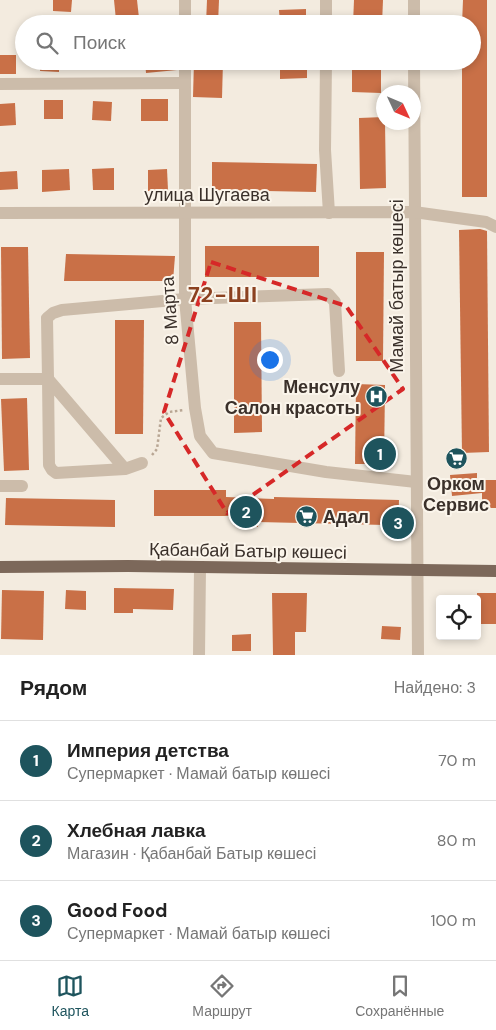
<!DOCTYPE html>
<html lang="ru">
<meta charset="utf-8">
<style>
:root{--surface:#fff;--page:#f2f2f2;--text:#222;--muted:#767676;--line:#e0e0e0;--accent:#1e545d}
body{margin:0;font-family:"DM Sans",sans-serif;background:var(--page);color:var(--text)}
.controls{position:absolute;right:15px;bottom:15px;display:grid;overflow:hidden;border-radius:5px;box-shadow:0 2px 8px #0003}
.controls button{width:45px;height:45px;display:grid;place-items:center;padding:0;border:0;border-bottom:1px solid var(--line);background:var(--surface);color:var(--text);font:25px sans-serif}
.compass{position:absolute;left:376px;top:85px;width:45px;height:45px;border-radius:50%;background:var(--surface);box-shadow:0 2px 8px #0003;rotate:134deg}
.you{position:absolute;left:269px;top:359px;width:18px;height:18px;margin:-12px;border:4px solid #fff;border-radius:50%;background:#1a73e8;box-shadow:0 0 0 8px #1a73e833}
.badge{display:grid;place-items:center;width:32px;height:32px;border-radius:50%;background:var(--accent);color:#fff;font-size:16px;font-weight:700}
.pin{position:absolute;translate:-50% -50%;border:2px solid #fff;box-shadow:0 1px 5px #0006}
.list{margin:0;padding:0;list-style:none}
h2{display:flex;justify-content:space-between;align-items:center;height:65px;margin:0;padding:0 20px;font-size:21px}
h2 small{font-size:16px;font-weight:400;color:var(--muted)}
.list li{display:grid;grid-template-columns:32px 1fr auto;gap:15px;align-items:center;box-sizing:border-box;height:80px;padding:0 20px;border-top:1px solid var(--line)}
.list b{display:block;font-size:19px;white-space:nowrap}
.list p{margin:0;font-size:16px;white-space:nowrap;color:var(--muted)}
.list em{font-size:16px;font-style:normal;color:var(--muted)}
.icon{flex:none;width:28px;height:28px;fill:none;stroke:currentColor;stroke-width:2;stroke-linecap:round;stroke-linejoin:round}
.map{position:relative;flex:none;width:496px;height:655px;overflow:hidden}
.search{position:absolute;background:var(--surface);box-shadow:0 2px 8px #0003;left:15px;right:15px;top:15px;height:55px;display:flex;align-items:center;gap:12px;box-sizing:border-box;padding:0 18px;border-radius:28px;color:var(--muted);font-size:19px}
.sheet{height:305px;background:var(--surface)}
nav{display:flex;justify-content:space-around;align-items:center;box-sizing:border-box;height:70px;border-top:1px solid var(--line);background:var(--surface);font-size:14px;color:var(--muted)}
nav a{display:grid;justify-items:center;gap:2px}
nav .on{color:var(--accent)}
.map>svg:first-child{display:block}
</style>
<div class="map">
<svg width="496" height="655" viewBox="0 0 496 655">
<rect width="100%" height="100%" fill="#f3ebdf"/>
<g fill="#c97047">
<path d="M53,0h19l-1,12 -18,-1z"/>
<path d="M114,0h23l2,18 -23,2z"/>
<path d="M207,0h12l-1,24h-12z"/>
<path d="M354,0h29l-1,24h-29z"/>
<path d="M463,0h24v197h-25v-136h10v-37h-10z"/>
<path d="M306,9v15h-26l-1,-14z"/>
<rect x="0" y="55" width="16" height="19"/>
<path d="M41,61h18v11l-19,-1z"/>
<path d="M145,61h32v9l-31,3z"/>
<path d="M194,61h29l-1,37 -29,-1z"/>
<path d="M280,61h27v17l-27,1z"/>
<path d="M352,61h29v32l-29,-1z"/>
<rect x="141" y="99" width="27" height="22"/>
<rect x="44" y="100" width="19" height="19"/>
<path d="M93,101l19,1 -1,19 -19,-1z"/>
<path d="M15,103l1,22 -16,1v-22z"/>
<path d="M384,117v5h1l1,66 -26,1 -1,-71z"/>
<path d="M212,162l105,2 -1,28 -104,-2z"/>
<path d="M114,168v22h-21l-1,-21z"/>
<path d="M69,169l1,21 -28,2v-22z"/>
<path d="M167,169l1,21 -20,1v-21z"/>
<path d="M17,171l1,18 -18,1v-18z"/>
<path d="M480,229l7,2 2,221 -27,1 -3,-223z"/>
<rect x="205" y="246" width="114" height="31"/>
<path d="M1,247h27l2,111 -28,1z"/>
<path d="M356,252h28l-1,109h-27z"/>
<path d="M66,254l109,2 -2,25h-109z"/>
<path d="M115,320h29l-1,114h-28z"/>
<path d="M234,322h27l1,110 -28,1z"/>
<path d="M356,384l29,1 -1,79h-29z"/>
<path d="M27,398l2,72 -25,1 -3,-72z"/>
<path d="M477,473v7h19v28h-14v-15l-30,3 -2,-21z"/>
<path d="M154,490h72v7l48,2v-2l125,3 -1,28 -13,-1v-2l-127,-3v5l-24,-1v-10h-80z"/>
<path d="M6,498l109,2v27l-110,-2z"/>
<path d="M114,588l60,1 -1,21 -40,-1v4h-19z"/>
<path d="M2,590l42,1 -1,49 -42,-1z"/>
<path d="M66,590l20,1v19l-21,-1z"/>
<path d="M272,593h35l-1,39h-11v23h-22z"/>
<rect x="477" y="593" width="19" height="31"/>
<path d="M382,626l19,1 -1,13 -19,-1z"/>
<path d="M251,634v17h-19v-16z"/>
</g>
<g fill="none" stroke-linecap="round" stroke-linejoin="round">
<path stroke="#b8a694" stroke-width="2.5" stroke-dasharray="2.5 2.5" stroke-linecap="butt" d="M152,455l5,-6 4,-31 8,-6 15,-2"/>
<g stroke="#ccbcaa" stroke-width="12">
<path d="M185,24v-24"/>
<path d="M326,24v-24"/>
<path d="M414,24v-24"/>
<path d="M185,61v238l10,109 5,28 13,17 113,19 90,10"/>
<path d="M326,61l-1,89 4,63"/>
<path d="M414,61l4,594"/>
<path d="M0,84l185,-1"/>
<path d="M0,213l414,-1 72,10 10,5"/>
<path d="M0,379h48l-1,-61 6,-5 9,-3 123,-11 143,-5 7,8 4,69"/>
<path d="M125,469l-77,-90 1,86 3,5 4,3 69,-4 17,-6"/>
<path d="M0,486h22"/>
<path d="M199,655l1,-87"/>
</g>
<path stroke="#7c685a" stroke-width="12" d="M0,567l128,-1 368,5"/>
</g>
<path fill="none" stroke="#d62828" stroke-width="4" stroke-dasharray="10 6" stroke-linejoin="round" d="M211,262l135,44 57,83 -176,124 -63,-101z"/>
<defs>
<symbol id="hospital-disc" viewBox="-11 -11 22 22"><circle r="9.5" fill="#1e545d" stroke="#fbf5eb"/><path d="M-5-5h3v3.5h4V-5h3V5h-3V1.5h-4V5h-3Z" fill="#fff"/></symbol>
<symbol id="supermarket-disc" viewBox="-11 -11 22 22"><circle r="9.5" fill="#1e545d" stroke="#fbf5eb"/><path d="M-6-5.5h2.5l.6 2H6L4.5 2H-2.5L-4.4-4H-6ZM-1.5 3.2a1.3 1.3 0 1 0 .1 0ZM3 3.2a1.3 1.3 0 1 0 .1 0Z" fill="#fff"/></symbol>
</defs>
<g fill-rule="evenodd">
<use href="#hospital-disc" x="364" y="384" width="25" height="25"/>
<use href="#supermarket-disc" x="444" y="446" width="25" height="25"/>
<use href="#supermarket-disc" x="294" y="504" width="25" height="25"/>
</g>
<g text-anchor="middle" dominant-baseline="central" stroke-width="4" stroke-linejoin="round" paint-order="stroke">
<g font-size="18" fill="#3a302a" stroke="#fbf5eb">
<text x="207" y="195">улица Шугаева</text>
<text transform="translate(397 286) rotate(-90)">Мамай батыр көшесі</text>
<text transform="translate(170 311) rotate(-94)">8 Марта</text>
<text transform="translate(248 551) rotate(1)">Қабанбай Батыр көшесі</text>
</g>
<g font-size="18" font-weight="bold" fill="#3a302a" stroke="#fbf5eb" text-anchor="end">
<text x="360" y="387">Менсулу<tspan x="360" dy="21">Салон красоты</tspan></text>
<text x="456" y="484" text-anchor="middle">Орком<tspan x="456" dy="21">Сервис</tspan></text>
<text x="323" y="517" text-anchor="start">Адал</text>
</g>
<g font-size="22" font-weight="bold" letter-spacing="1" fill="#8b4120" stroke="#fbf5eb">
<text x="223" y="294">72-ШІ</text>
</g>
</g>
</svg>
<div class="controls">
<button><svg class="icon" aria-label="locate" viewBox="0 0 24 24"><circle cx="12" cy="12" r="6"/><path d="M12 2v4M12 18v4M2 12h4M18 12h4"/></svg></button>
</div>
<svg class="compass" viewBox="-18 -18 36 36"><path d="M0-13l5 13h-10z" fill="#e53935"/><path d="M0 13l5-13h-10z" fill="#767676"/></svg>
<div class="you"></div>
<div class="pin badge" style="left:380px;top:454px">1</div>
<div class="pin badge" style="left:246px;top:512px">2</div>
<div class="pin badge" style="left:398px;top:523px">3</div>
<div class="search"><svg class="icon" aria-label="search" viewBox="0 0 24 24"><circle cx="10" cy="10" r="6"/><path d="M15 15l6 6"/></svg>Поиск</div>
</div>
<section class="sheet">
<h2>Рядом<small>Найдено: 3</small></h2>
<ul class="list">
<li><span class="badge">1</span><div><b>Империя детства</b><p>Супермаркет · Мамай батыр көшесі</p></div><em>70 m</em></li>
<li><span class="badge">2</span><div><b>Хлебная лавка</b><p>Магазин · Қабанбай Батыр көшесі</p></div><em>80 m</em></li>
<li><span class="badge">3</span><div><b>Good Food</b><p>Супермаркет · Мамай батыр көшесі</p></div><em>100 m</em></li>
</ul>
</section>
<nav>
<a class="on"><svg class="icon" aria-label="map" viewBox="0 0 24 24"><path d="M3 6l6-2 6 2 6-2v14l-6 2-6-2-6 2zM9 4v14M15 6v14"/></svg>Карта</a>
<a><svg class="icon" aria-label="directions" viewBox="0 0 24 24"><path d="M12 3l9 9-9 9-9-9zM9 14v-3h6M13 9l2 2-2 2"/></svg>Маршрут</a>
<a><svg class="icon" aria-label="saved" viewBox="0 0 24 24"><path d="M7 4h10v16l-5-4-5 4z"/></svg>Сохранённые</a>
</nav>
